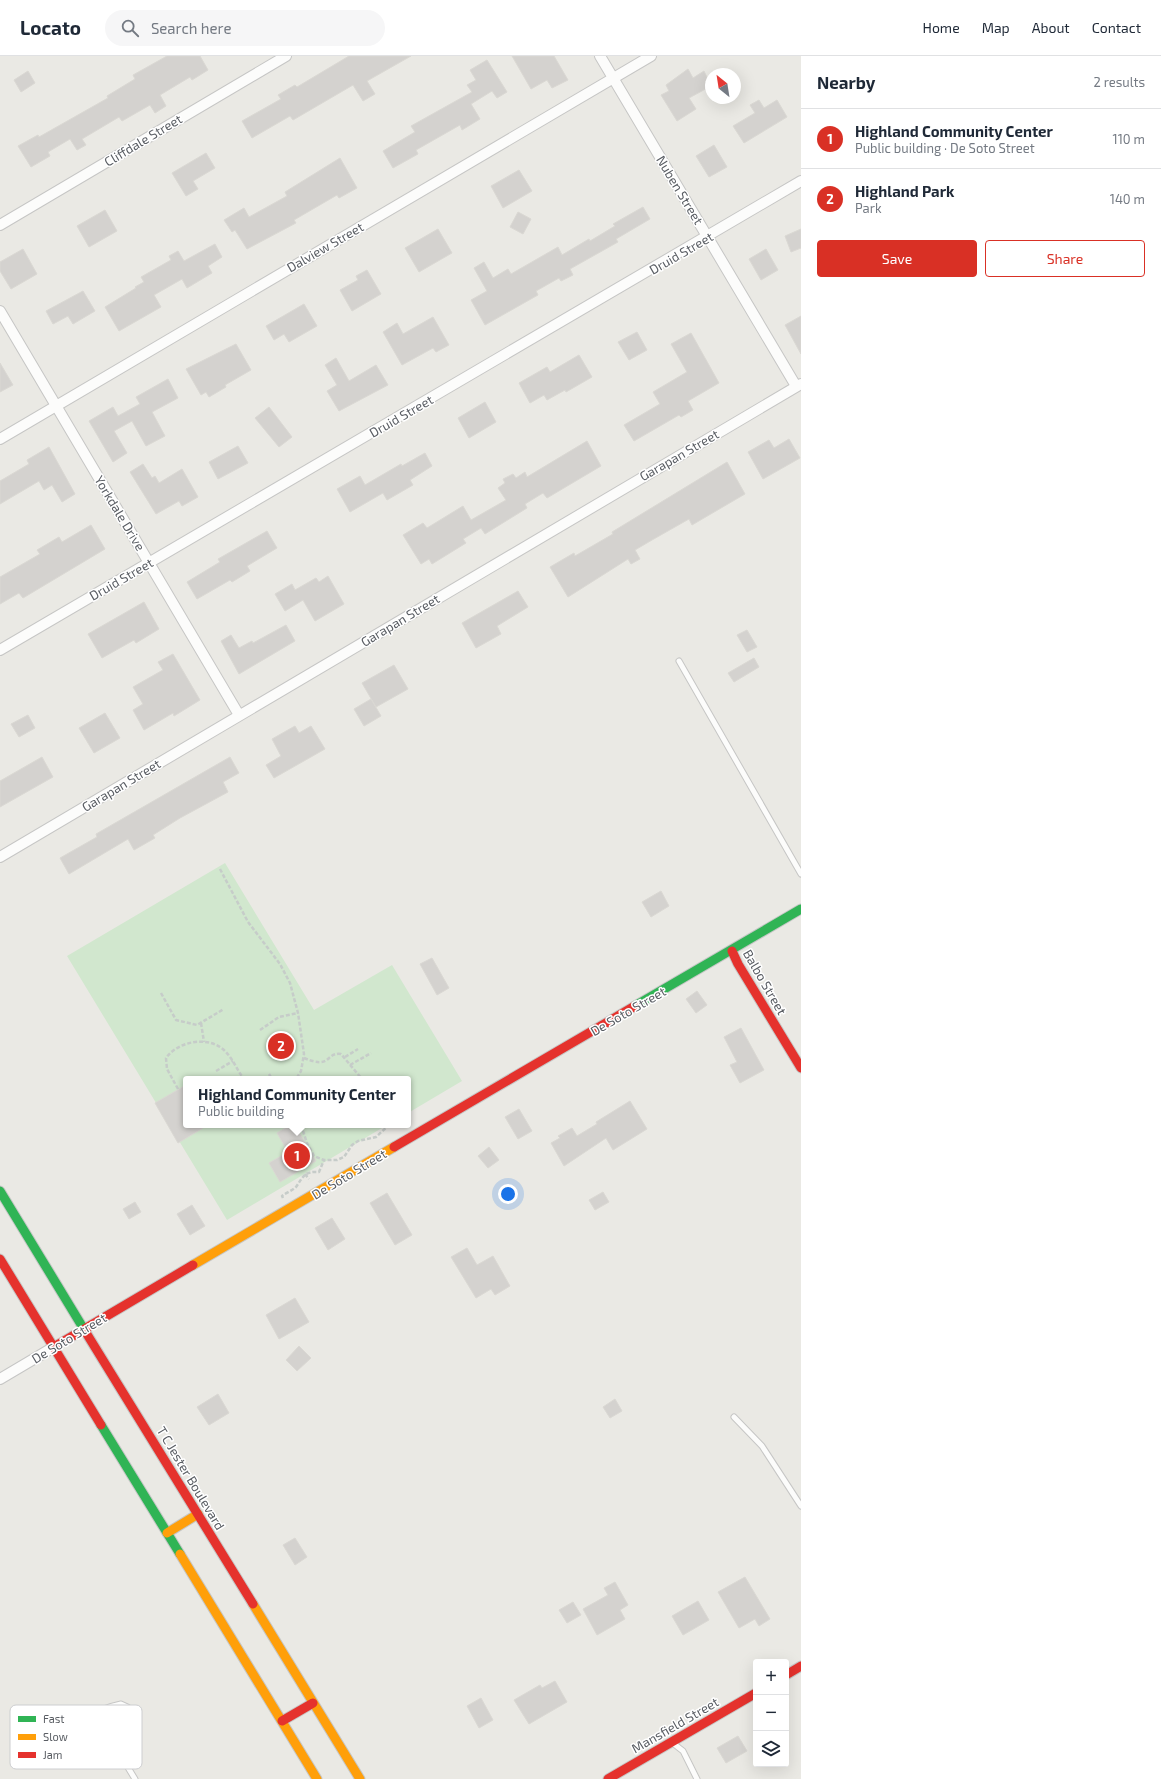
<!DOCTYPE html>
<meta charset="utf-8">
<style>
:root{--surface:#fff;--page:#f6f6f7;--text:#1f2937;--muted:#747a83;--line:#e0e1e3;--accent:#d93025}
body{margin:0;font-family:"Exo 2",sans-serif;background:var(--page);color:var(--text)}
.controls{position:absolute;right:12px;bottom:12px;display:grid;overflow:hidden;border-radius:4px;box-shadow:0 4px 16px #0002}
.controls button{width:36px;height:36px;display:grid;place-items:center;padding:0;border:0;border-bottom:1px solid var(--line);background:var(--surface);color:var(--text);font:20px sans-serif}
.compass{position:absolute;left:705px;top:12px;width:36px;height:36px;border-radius:50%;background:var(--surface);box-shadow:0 4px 16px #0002;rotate:330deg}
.you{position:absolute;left:508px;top:1138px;width:14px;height:14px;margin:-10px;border:3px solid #fff;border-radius:50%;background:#1a73e8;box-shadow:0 0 0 6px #1a73e833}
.badge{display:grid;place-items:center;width:26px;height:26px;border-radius:50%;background:var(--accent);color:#fff;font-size:13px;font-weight:700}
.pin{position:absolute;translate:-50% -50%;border:2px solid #fff;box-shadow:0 1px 4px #0006}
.popup{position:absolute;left:183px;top:1020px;width:228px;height:52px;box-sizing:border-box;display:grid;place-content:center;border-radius:4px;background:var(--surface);filter:drop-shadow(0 1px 3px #0005);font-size:13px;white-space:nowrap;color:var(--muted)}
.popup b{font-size:15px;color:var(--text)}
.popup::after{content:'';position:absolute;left:50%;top:100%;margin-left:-8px;border:8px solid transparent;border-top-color:var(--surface)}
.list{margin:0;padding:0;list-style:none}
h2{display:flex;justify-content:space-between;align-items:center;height:52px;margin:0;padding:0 16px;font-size:17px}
h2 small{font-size:13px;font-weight:400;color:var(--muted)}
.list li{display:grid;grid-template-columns:26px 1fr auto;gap:12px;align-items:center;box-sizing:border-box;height:60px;padding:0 16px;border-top:1px solid var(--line)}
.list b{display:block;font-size:15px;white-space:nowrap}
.list p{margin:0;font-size:13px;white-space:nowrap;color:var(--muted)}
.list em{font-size:13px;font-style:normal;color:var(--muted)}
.actions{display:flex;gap:8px;padding:12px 16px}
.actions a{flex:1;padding:9px 0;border:1px solid var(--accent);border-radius:4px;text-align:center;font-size:14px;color:var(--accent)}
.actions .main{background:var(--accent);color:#fff}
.icon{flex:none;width:22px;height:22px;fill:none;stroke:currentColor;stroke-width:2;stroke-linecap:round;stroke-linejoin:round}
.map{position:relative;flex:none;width:801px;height:1723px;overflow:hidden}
header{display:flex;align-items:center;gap:24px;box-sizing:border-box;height:56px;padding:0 20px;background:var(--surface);border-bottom:1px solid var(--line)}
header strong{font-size:19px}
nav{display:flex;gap:22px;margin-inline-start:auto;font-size:14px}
.search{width:280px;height:36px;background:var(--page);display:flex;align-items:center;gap:10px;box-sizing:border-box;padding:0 14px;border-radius:22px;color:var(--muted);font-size:15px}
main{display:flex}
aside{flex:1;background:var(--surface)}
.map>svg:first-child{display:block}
</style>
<header>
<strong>Locato</strong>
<div class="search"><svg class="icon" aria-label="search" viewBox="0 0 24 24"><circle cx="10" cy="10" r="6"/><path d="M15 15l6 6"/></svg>Search here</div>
<nav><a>Home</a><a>Map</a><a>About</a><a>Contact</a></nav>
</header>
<main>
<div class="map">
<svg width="801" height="1723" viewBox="0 0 801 1723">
<rect width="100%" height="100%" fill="#eae9e4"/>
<path fill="#d1e7ce" d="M225,807l89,147 78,-45 70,116 -54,32v-34h-222v46h201l-160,95 -160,-264z"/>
<g fill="#d4d2cf" stroke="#dad8d3">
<path d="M167,0h33l8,14 -16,10 -2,-3 -30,18 6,11 -11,7 -5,-8 -28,16 -3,-4 -37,22 4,6 -9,5 -7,-11 -22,13 2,4 -19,11 -13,-21 20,-11 1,2 69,-39 -1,-2 28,-17 -2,-4z"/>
<path d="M349,0h62l-44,25 8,13 -12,7 -10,-16 -60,35 -3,-4 -38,22 -10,-17 39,-22 -3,-4 17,-10 2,2z"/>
<path d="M512,0h42l14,24 -16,8 -5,-8 -16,9z"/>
<path d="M487,4l20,32 -10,6 -5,-7 -21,13 9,15 -18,11 -2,-5 -44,25 2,4 -25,14 -10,-17 32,-19 -4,-6 61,-34 -5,-7 9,-5 -6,-10z"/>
<path d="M688,13l5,9 11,-7 7,15 -22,12 7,11 -19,12 -16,-26 8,-4 -3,-6z"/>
<path d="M28,15l7,12 -14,9 -7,-12z"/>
<path d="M759,44l5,8 13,-8 10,17 -43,26 -11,-17 22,-13 -5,-8z"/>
<path d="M714,89l13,22 -18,10 -13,-21z"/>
<path d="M206,97l9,15 -22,13 5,8 -12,7 -14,-23z"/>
<path d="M340,102l17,30 -18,10 -2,-3 -43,25 2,3 -49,26 -12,-19 -3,2 -8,-12 20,-12 5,9 38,-21 -2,-4z"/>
<path d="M519,114l13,21 -29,17 -12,-22z"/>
<path d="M643,151l7,12 -34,20 2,3 -48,27 3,6 -12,6 -2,-3 -23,13 2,4 -53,30 -14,-25 16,-9 -13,-23 10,-6 9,16 15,-9 3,5 47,-27 4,8 27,-16 1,2 25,-15 -2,-2z"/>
<path d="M105,154l12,21 -28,16 -12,-21z"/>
<path d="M518,156l13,7 -8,15 -13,-7z"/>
<path d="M438,173l14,24 -33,19 -14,-24z"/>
<path d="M801,173v19l-10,4 -6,-16z"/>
<path d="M215,188l7,13 -14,9 4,7 -25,15 -5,-9 -28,16 7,12 -42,24 -14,-24 31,-19 -1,-1 9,-5 -3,-5 30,-17 -2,-4 9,-5 6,10z"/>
<path d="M23,193l14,25 -26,15 -11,-18v-9z"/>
<path d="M766,193l12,21 -17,10 -12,-21z"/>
<path d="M367,214l14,24 -29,17 -12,-21 18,-10 -2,-4z"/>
<path d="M83,235l12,20 -22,13 -5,-8 -15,8 -7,-13z"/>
<path d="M304,248l13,22 -28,16 -5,-8 -10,6 -8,-14z"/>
<path d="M801,260v38l-16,-29z"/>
<path d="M433,261l16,28 -13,7 -3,-4 -31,17 -19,-33 14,-9 6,11z"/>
<path d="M637,276l10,18 -18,10 -11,-18z"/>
<path d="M691,277l28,50 -31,18 5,9 -12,7 -2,-2 -45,26 -10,-16 36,-21 -7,-12 34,-20 -16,-28z"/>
<path d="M236,288l15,26 -26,15 1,2 -17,10 -3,-5 -5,3 -15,-26z"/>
<path d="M579,299l13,22 -26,15 -1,-2 -18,10 -3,-5 -14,8 -11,-20 28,-16 3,5z"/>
<path d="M336,302l13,23 27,-16 12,20 -49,26 -12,-20 10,-6 -12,-20z"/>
<path d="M0,307l13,22 -13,7z"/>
<path d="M168,323l10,19 -26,14 13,24 -19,10 -14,-25 -18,10 13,22 -14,9 -24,-41 24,-14 5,9 22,-12 -4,-7z"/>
<path d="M485,346l11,20 -27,16 -11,-20z"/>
<path d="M269,351l23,30 -13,10 -24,-29z"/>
<path d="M789,383l11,19 -37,21 -15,-27 21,-12 5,8z"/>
<path d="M587,385l14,25 -54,32 -4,-5 -18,11 2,4 -42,26 -4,-6 -18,11 3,4 -34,21 -3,-5 -8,5 -18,-29 20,-12 4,5 36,-22 8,14 35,-20 -8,-12 7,-5 -2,-4 10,-5 3,4 9,-6 2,5z"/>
<path d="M238,390l10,17 -30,16 -9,-17z"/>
<path d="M49,391l26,47 -13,8 -10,-17 -8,5 -5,-9 -39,23v-23l29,-17 -2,-4z"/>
<path d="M425,397l7,13 -22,14 3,5 -26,15 -4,-7 -33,19 -13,-23 23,-13 5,9 36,-21 1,2z"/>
<path d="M727,406l18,32 -53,31 -3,-6 -37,21 -17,10 5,9 -9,5 -3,-5 -60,38 -18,-30 24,-14 1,3 38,-22 -1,-2z"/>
<path d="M143,408l9,14 3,-2 4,7 23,-14 16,28 -16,9 -3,-5 -23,13 -26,-42z"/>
<path d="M91,469l14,24 -82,49 -4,-5 -19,11v-27l40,-23 -3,-4 22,-13 3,5z"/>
<path d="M267,475l10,17 -30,18 3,5 -18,11 -2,-2 -33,19 -10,-17 33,-20 -2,-3z"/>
<path d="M328,520l16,28 -29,17 -12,-21 -18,11 -10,-17 17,-10 3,6 21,-12 3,4z"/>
<path d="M518,535l10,16 -31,19 4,8 -25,14 -14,-25z"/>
<path d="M144,546l15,27 -23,14 -2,-3 -32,18 -14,-24z"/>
<path d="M286,569l9,16 -56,33 -18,-33 10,-6 8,13 13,-7 1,2z"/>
<path d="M747,574l10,17 -10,5 -10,-17z"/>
<path d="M173,598l27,46 -26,16 -1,-3 -29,17 -11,-20 10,-6 -10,-17 30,-17 -5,-8z"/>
<path d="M754,602l5,9 -25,15 -6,-9z"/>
<path d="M394,609l14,24 -32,18 -14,-24z"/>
<path d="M371,643l10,17 -17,10 -10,-17z"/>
<path d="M105,657l15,25 -26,15 -15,-25z"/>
<path d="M28,659l7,13 -16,9 -8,-13z"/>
<path d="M295,670l4,7 12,-7 14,23 -51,29 -8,-13 15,-9 -9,-17z"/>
<path d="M42,701l11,20 -53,30v-26z"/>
<path d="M230,701l9,16 -16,9 5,10 -48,26 -27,17 2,3 -21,12 -6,-11 -59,35 -9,-16 37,-21 -1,-3z"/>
<path d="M661,835l8,15 -18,11 -9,-15z"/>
<path d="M432,902l17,30 -12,7 -17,-31z"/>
<path d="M697,935l10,14 -11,8 -10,-14z"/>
<path d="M741,972l23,42 -24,13 -10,-18 7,-3 -13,-25z"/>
<path d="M186,1029v40h22l-30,18 -23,-40z"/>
<path d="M630,1045l17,28 -34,21 -7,-12 -42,28 -13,-23 9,-5 -2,-2 14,-8 5,8 20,-12 -1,-2z"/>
<path d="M519,1053l13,22 -14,8 -13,-22z"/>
<path d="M290,1069h5l21,36 -36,21 -11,-19 19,-11 -11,-19z"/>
<path d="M489,1091l10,13 -11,8 -10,-12z"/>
<path d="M603,1136l6,10 -14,8 -6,-10z"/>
<path d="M387,1137l25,42 -17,10 -25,-42z"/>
<path d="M135,1146l6,10 -12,7 -6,-10z"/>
<path d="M192,1149l13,21 -15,9 -13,-21z"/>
<path d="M332,1162l13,21 -17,11 -13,-22z"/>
<path d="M467,1192l10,17 16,-9 17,30 -15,9 -4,-6 -15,9 -25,-41z"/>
<path d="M295,1242l14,24 -30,17 -13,-24z"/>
<path d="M299,1290l12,12 -14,13 -11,-11z"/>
<path d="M218,1338l11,19 -20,12 -12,-18z"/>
<path d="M615,1343l7,12 -12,7 -7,-11z"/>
<path d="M295,1482l12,19 -12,8 -12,-20z"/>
<path d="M745,1521l25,42 -11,7 -4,-7 -16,9 -21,-36z"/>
<path d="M615,1526l13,23 -8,5 5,9 -28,16 -14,-26 25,-14 -4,-7z"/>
<path d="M698,1545l11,19 -26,15 -11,-19z"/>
<path d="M573,1546l8,13 -14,8 -8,-13z"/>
<path d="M555,1625l12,21 -38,22 -15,-24 26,-15 2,3z"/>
<path d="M481,1642l12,22 -14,8 -12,-22z"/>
<path d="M738,1680l9,15 -21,12 -9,-15z"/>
</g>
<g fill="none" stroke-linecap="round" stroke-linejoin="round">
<defs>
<g id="lane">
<path d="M679,605l122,213"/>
<path d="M734,1361l28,29 39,60"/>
<path d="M121,1648c37,14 7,49 -19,54 -5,1 -13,-1 -19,-2l-9,-11v-13c14,-17 25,-23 47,-28z"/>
<path d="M674,1688l9,7 14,28"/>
<path d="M118,1695l17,28"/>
</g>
<g id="street">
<path d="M600,0l196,330"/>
<path d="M0,169l286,-169"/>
<path d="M0,255l239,404"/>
<path d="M0,383l651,-383"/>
<path d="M0,594l801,-469"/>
<path d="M0,801l801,-473"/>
<path d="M0,1323l54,-32"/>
</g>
<g id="fast">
<path d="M635,950l166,-97"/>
<path d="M0,1135l85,140"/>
<path d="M101,1369l79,129"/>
</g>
<g id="slow">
<path d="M193,1209l201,-118"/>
<path d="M167,1477l31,-19"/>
<path d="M180,1498l137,225"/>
<path d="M253,1548l107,175"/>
</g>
<g id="jam">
<path d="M732,895l6,13 63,104"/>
<path d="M394,1091l241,-141"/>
<path d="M0,1203l101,166"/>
<path d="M85,1275l168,273"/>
<path d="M54,1291l139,-82"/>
<path d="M786,1619l15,-9"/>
<path d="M282,1665l31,-18"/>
<path d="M608,1723l148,-86"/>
</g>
</defs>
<use href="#lane" stroke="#c6c6c5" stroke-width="7"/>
<use href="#street" stroke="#c6c6c5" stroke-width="12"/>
<use href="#fast" stroke="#c6c7c6" stroke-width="11"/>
<use href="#slow" stroke="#c6c7c6" stroke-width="11"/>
<use href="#jam" stroke="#c6c7c6" stroke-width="11"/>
<g stroke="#c6ccc9" stroke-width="2.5" stroke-dasharray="4 2" stroke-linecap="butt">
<path d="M220,813l28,53 32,42 10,19 8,30 6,41 -3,17 -5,8"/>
<path d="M161,937l15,27 21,5 27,-16"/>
<path d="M201,967l3,19"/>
<path d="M260,974l19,-13 19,-4"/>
<path d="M345,1001l13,-8"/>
<path d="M304,1002c28,12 21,-6 37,-4l21,25"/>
<path d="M350,1009l21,-12"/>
<path d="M216,1015l17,-10"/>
<path d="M269,1018l3,5"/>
<path d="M178,1033l-11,-20 -1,-11c12,-17 43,-23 59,-7 8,8 12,19 19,28"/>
<path d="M301,1069l6,18 7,13 10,4h13l7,-3 8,-12 6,-4 18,-4 13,-12"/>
<path d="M305,1118l4,5"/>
<path d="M283,1142l-1,-2c4,-3 11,-6 14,-9 7,-10 8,-16 23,-15l5,-12"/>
</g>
<use href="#lane" stroke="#fcfcfb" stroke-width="5"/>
<use href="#street" stroke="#fcfcfb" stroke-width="10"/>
<use href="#fast" stroke="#30b455" stroke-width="9"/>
<use href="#slow" stroke="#ff9f0a" stroke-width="9"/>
<use href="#jam" stroke="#e5322d" stroke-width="9"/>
</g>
<g text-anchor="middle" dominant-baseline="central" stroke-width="3" stroke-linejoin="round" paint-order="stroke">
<g font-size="13" fill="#595d63" stroke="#fff">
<text transform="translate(143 84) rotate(-31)">Cliffdale Street</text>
<text transform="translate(680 134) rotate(59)">Nuben Street</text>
<text transform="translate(325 191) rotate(-30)">Dalview Street</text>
<text transform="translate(681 197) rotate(-30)">Druid Street</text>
<text transform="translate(401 360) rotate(-30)">Druid Street</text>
<text transform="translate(679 399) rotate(-30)">Garapan Street</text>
<text transform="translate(120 457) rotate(59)">Yorkdale Drive</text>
<text transform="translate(121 523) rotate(-30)">Druid Street</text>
<text transform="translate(400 564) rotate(-31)">Garapan Street</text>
<text transform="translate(121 729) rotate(-31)">Garapan Street</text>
<text transform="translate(765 926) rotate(60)">Balbo Street</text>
<text transform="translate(628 955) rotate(-30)">De Soto Street</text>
<text transform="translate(349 1118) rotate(-31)">De Soto Street</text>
<text transform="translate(69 1282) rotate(-31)">De Soto Street</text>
<text transform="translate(191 1422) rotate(59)">T C Jester Boulevard</text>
<text transform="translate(675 1669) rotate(-30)">Mansfield Street</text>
</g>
</g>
<rect x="10" y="1649" width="132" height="64" rx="6" fill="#fff" stroke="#cdced0" stroke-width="1"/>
<rect x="18" y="1660" width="18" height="6" fill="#30b455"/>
<rect x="18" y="1678" width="18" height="6" fill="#ff9f0a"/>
<rect x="18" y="1696" width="18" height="6" fill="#e5322d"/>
<g font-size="11" fill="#595d63">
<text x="43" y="1667">Fast</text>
<text x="43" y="1685">Slow</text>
<text x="43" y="1703">Jam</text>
</g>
</svg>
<div class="controls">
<button>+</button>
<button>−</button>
<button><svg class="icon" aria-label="layers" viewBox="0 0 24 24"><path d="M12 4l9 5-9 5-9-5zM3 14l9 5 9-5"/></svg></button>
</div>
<svg class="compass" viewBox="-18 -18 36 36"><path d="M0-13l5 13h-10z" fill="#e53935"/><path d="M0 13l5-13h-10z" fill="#747a83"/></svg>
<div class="you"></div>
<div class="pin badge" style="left:297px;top:1100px">1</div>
<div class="popup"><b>Highland Community Center</b>Public building</div>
<div class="pin badge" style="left:281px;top:990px">2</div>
</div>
<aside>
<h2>Nearby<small>2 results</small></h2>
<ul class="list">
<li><span class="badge">1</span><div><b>Highland Community Center</b><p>Public building · De Soto Street</p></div><em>110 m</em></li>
<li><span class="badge">2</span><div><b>Highland Park</b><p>Park</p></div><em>140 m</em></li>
</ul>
<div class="actions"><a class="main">Save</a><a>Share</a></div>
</aside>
</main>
